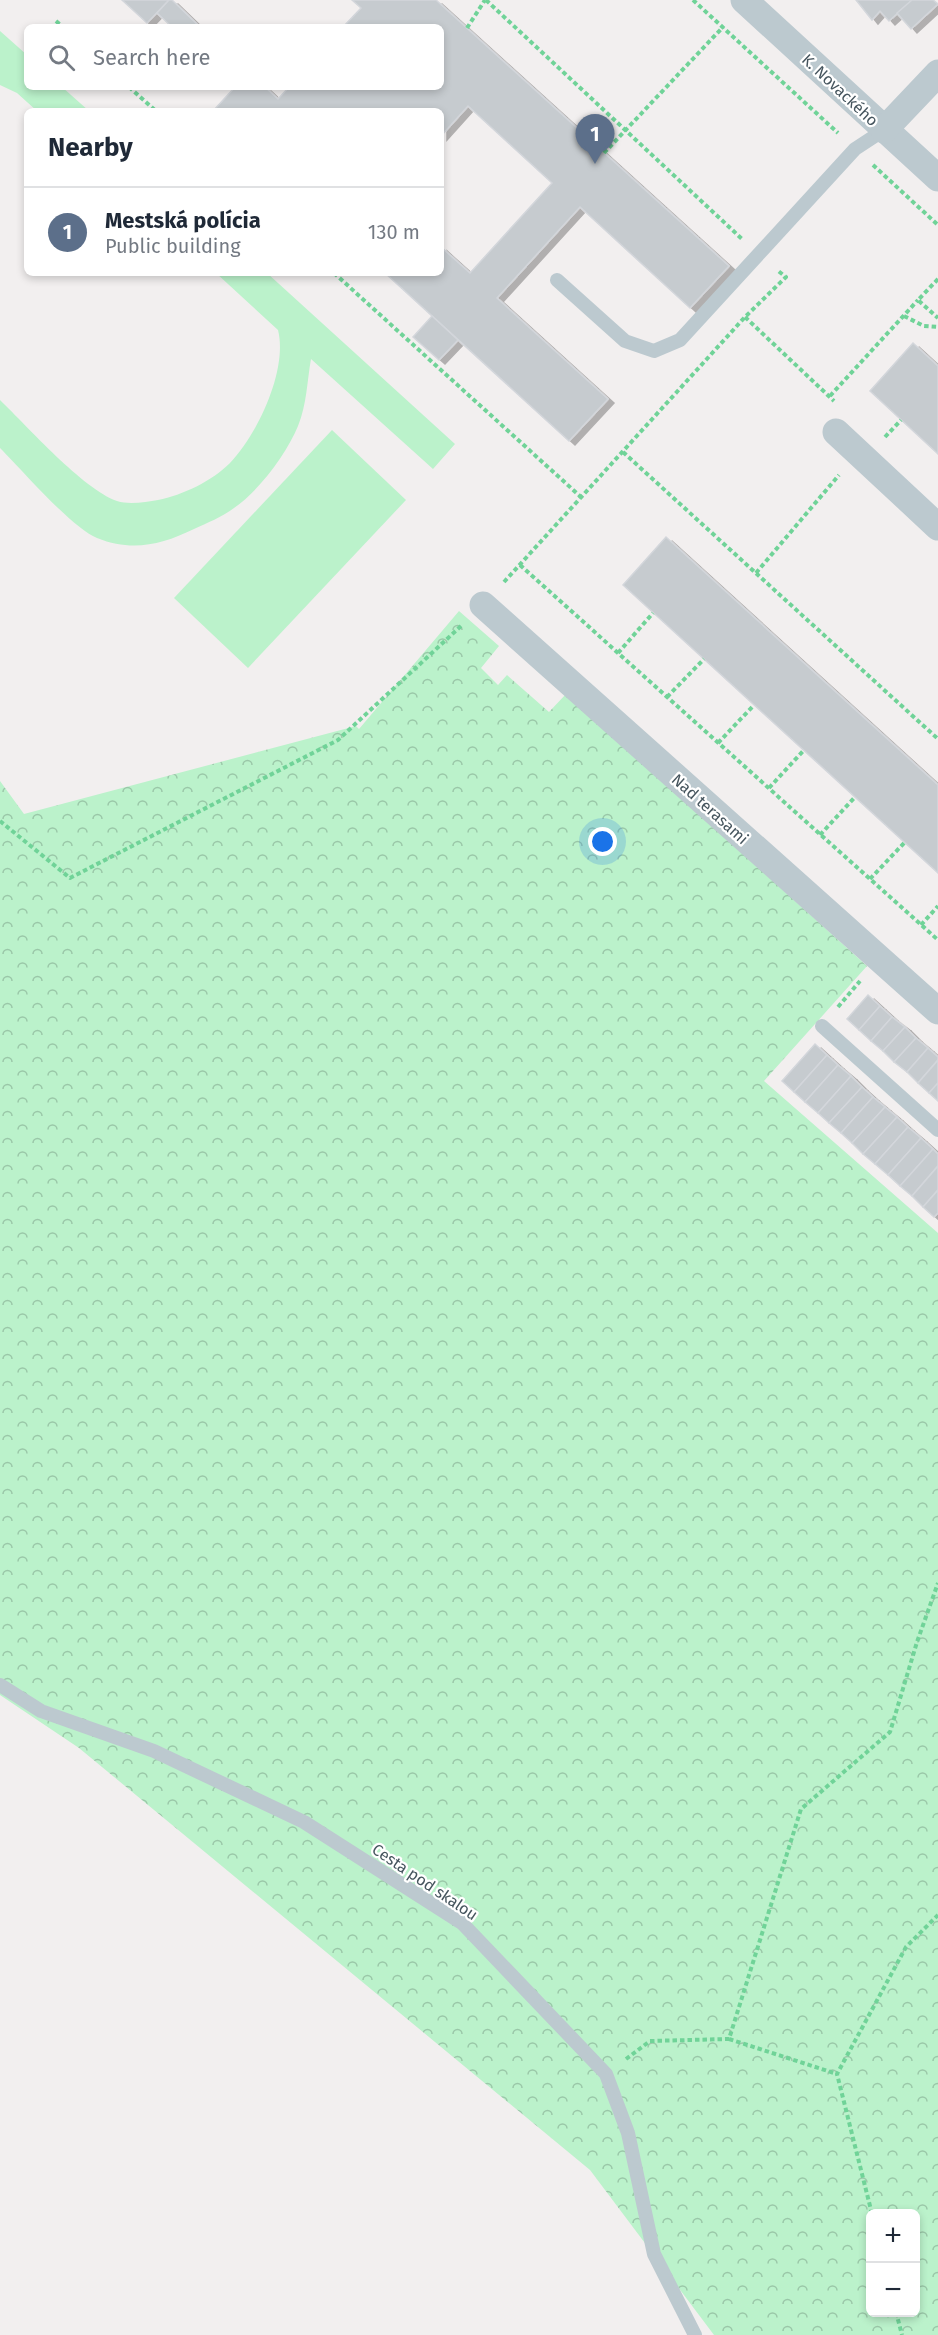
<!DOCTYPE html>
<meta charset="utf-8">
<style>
:root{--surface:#fff;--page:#f6f6f7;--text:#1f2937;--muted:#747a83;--line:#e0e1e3;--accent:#7c3aed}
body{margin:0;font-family:"Fira Sans",sans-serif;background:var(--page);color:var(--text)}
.controls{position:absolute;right:18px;bottom:18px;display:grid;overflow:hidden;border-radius:9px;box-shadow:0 3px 9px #0003}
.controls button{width:54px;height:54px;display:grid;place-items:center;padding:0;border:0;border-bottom:2px solid var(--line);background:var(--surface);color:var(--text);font:30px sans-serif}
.you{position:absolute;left:603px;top:842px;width:21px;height:21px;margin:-15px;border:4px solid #fff;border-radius:50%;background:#1a73e8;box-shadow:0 0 0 9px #1a73e833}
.badge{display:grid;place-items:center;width:39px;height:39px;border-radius:50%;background:var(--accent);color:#fff;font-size:20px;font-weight:700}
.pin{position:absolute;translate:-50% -50px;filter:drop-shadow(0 2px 3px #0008)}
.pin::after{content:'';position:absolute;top:32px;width:21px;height:18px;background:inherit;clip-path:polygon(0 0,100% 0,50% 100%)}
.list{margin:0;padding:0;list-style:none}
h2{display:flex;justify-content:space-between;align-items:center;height:78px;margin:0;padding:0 24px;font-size:26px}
h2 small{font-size:20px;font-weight:400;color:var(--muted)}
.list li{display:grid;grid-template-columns:39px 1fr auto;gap:18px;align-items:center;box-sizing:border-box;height:90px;padding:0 24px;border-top:2px solid var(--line)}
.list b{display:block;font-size:22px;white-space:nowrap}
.list p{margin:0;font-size:20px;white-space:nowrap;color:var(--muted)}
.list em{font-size:20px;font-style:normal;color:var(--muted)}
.icon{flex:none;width:33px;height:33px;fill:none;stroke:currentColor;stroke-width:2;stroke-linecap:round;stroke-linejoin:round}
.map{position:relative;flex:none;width:938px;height:2335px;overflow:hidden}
.search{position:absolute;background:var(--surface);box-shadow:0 3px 9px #0003;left:24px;top:24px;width:420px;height:66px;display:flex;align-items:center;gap:15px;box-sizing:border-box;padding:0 21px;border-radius:9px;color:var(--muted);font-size:22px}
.panel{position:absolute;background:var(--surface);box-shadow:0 3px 9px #0003;left:24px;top:108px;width:420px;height:168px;border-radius:9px}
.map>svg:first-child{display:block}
</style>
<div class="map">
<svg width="938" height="2335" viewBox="0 0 938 2335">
<defs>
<pattern id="forest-crowns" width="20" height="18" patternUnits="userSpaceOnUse" patternTransform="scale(1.5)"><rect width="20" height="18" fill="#bbf2cb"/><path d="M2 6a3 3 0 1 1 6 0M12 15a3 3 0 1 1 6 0" fill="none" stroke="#9ac7a8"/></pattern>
<filter id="shadow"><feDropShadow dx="6" dy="4" stdDeviation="0" flood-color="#0004"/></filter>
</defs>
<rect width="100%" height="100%" fill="#f2efef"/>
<g fill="#bbf2cb">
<path d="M0,31l27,24v32h35l27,24h-52l-20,-18 -17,-8z"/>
<path d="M216,273h51l188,171 -22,25 -122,-110c-4,22 -4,45 -13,67 -11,27 -39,65 -64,82 -12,9 -27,15 -40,21 -33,16 -62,23 -97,9 -26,-11 -74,-67 -97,-90v-48c28,27 83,89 117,101 12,4 29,1 41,-1 25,-5 54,-19 72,-37 28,-29 58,-94 48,-133z"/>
<path d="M332,430l74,70 -158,168 -74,-70z"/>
</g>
<path fill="url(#forest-crowns)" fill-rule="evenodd" d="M459,611l40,35 -18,22 17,17 9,-10 42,37 17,-18 301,272 -103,115 174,152v1102h-224l-124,-165 -511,-422 -79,-53v-914l24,33 332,-88 3,3zM870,2214h46v98h-46z"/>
<g fill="#c6cbcf" stroke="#d3d6db" stroke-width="1.5" filter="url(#shadow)">
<path d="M122,0h47l-22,23z"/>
<path d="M169,0h3l28,27h-28l-15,-14z"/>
<path d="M352,0h84l293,266 -39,42 -110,-101 -83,91 111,101 -39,42 -184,-168h56v-26l29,26 82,-90 -84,-77 -27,30v-25h-228l22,-24h30l13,12 11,-12h152v-60h-98l18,-19z"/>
<path d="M856,0h56l-23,21 -9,-10 -8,9z"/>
<path d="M912,0h21l5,4 -27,25 -14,-16z"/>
<path d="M432,316l26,24 -19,20 -26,-23z"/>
<path d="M913,343l25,23v88l-68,-63z"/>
<path d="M666,537l272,248v88l-315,-288z"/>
<path d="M868,995l12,11 -21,24 -12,-11z"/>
<path d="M880,1006l12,11 -21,24 -12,-11z"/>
<path d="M892,1017l13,10 -22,24 -12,-10z"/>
<path d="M905,1027l11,11 -22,24 -11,-11z"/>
<path d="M916,1038l12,10 -21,24 -13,-10z"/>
<path d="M815,1044l12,11 -33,37 -12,-11z"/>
<path d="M928,1048l10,9v3l-20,23 -11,-11z"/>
<path d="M827,1055l11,10 -33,37 -11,-10z"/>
<path d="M938,1060v23l-9,10 -11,-10z"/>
<path d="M838,1065l13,11 -33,37 -13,-11z"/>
<path d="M851,1076l11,11 -33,36 -11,-10z"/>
<path d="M938,1083v18l-9,-8z"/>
<path d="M862,1087l11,10 -32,36 -12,-10z"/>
<path d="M873,1097l12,10 -33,36 -11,-10z"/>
<path d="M885,1107l12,10 -34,37 -11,-11z"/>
<path d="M897,1117l11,10 -33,37 -12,-10z"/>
<path d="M908,1127l13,11 -33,37 -13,-11z"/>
<path d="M921,1138l12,11 -33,37 -12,-11z"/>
<path d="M933,1149l5,5v12l-26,30 -12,-10z"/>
<path d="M938,1166v24l-15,17 -11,-11z"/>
<path d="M938,1190v23l-4,4 -11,-10z"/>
</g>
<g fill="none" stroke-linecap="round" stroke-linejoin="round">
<g stroke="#70d398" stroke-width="4" stroke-dasharray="4.5 3" stroke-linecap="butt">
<path d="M486,0l256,239"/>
<path d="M693,0l145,133"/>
<path d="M56,21l7,6"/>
<path d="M467,28l18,-28"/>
<path d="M129,87l27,24"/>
<path d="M604,153l119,-126"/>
<path d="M873,165l65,60"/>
<path d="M334,273l247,224"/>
<path d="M938,279l-20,21 20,18"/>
<path d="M904,316l20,10 14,1"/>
<path d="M745,317l89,84"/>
<path d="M830,396l88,-96"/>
<path d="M885,437l16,-17"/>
<path d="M623,452l315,287"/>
<path d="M520,565l418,375"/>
<path d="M756,573l83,-98"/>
<path d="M504,582l241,-265 41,-40 -9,-7"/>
<path d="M618,653l35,-40"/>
<path d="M667,697l37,-38"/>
<path d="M718,743l36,-38"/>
<path d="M769,788l35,-38"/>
<path d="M0,821l70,57 268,-138 123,-114"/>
<path d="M820,835l35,-38"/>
<path d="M870,879l35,-37"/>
<path d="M921,925l17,-19"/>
<path d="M838,1007l22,-26"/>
<path d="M729,2039l108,35"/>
<path d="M626,2059l24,-18 79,-2 72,-230 89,-77 27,-90 21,-59"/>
<path d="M872,2214l-35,-140 69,-127 32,-32"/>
<path d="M896,2312l6,23"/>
</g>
<g stroke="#bcc9cf" stroke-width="14">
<path d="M557,280l68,61 29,10 26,-11 175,-191 29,-19"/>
<path d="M822,1026l116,104"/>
<path d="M0,1685l41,26 113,40 150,71 158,101 144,151 22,59 26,121 41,81"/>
</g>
<g stroke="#bcc9cf" stroke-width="27">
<path d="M744,0l194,178"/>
<path d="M884,130l54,-57"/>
<path d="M836,432l102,95"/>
<path d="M483,605l455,406"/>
</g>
</g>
<g text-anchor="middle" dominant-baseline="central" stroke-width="4.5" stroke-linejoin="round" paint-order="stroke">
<g font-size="16" fill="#46555e" stroke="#fff">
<text transform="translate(840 90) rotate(43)">K. Novackého</text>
<text transform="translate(710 809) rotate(42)">Nad terasami</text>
<text transform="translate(425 1882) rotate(34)">Cesta pod skalou</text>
</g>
</g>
</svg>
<div class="controls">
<button>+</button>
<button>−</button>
</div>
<div class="you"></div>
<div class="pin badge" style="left:595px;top:164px;background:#5c6f8a">1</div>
<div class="search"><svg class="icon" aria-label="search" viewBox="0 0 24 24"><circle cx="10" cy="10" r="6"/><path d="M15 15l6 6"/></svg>Search here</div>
<section class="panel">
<h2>Nearby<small></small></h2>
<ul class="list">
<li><span class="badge" style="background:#5c6f8a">1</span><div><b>Mestská polícia</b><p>Public building</p></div><em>130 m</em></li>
</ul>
</section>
</div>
